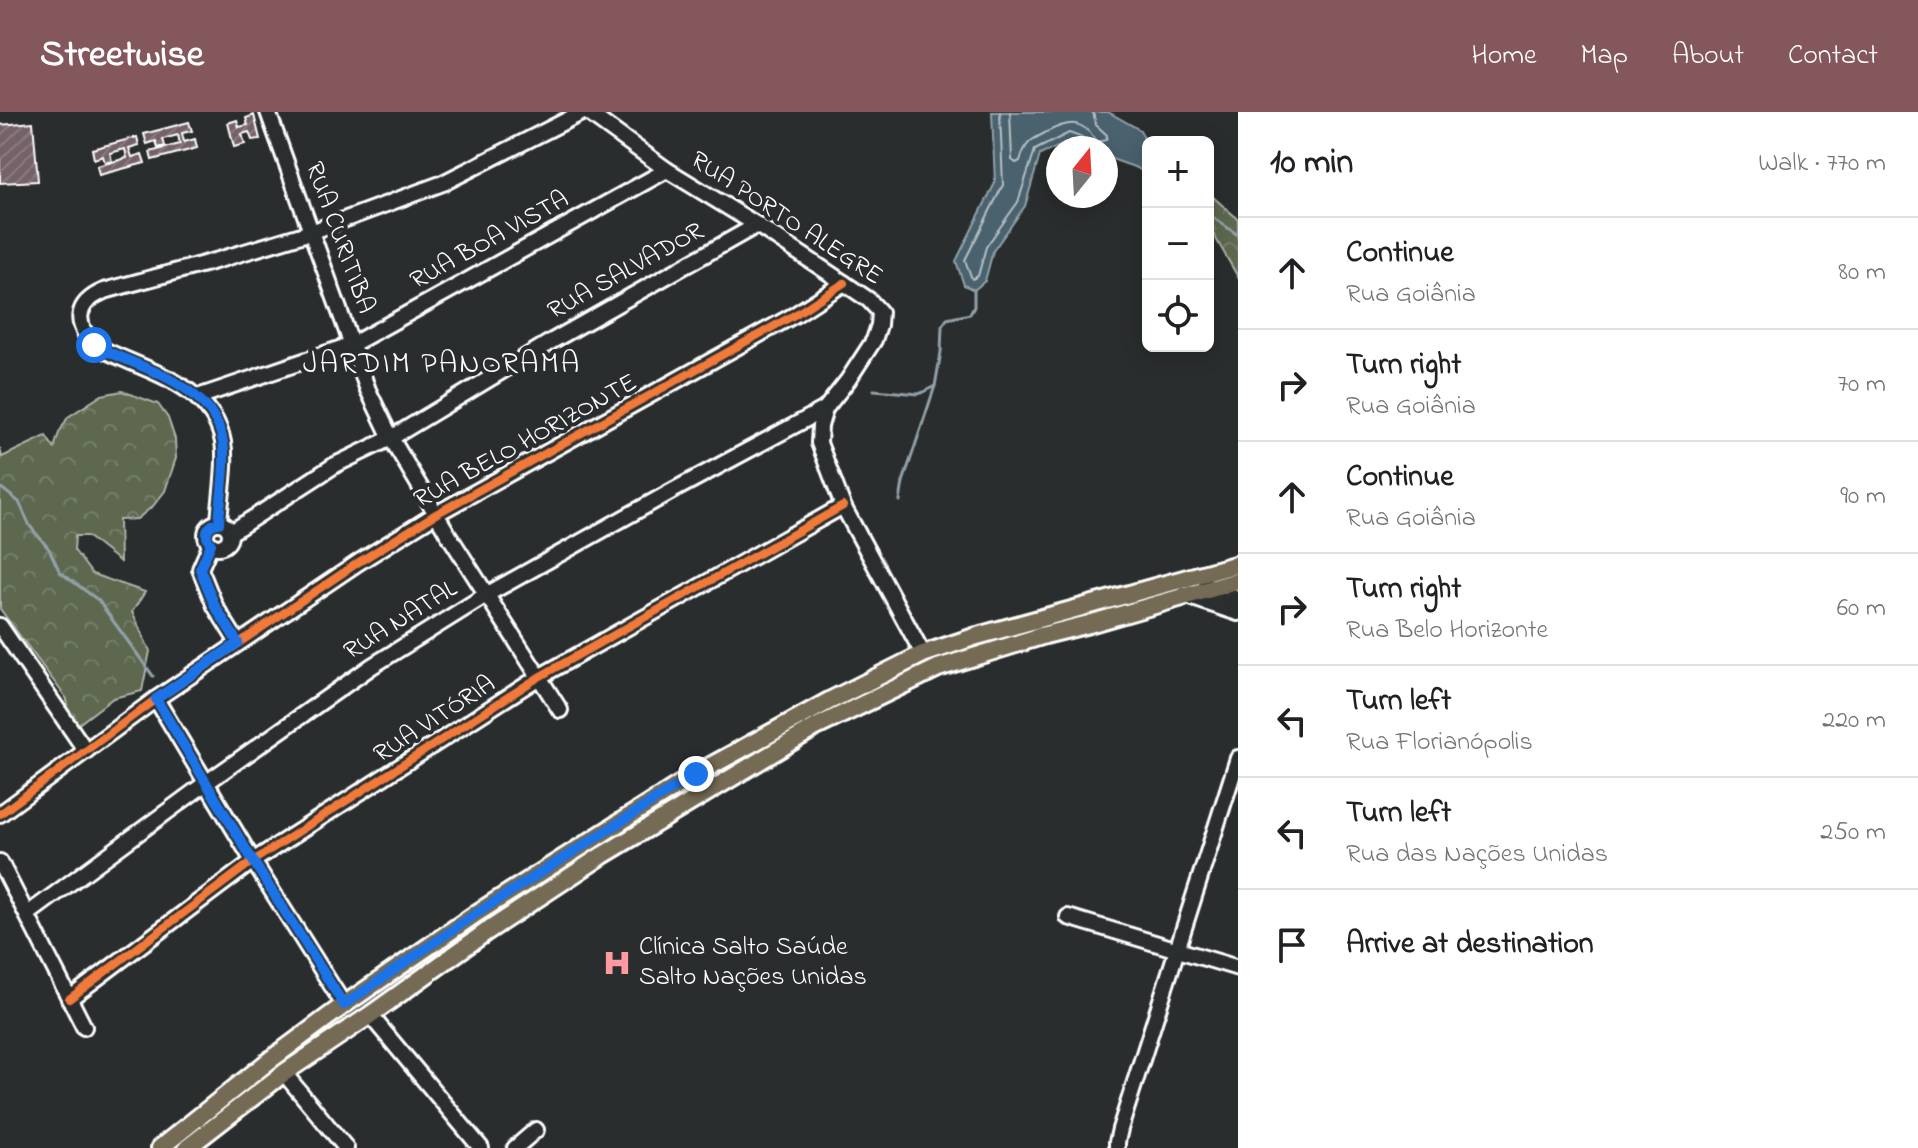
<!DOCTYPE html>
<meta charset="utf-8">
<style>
:root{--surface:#fff;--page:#f2f2f2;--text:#202124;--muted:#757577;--line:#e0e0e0;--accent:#84575d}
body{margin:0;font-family:"Indie Flower",sans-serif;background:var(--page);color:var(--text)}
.controls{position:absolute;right:24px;top:24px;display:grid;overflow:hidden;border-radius:12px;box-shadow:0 4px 20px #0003}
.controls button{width:72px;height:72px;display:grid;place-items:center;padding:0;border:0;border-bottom:2px solid var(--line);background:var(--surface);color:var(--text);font:40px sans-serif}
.compass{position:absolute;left:1046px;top:24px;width:72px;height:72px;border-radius:50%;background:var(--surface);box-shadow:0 4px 20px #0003;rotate:18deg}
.stop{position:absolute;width:24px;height:24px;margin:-18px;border:6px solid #1a73e8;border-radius:50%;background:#fff}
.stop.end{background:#1a73e8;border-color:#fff;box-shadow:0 2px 8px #0008}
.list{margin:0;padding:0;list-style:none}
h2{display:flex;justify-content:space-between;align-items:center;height:104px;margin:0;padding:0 32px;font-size:34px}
h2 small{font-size:26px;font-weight:400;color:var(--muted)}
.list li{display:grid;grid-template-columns:52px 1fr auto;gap:24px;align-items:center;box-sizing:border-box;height:112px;padding:0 32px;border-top:2px solid var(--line)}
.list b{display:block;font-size:30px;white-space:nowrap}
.list p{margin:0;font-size:26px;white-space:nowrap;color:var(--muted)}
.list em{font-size:26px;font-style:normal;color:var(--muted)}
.icon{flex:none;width:44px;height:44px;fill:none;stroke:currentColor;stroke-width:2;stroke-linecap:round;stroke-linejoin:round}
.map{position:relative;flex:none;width:1238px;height:1036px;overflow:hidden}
header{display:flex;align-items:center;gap:48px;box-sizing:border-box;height:112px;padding:0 40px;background:var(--accent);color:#fff}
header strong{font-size:38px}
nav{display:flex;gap:44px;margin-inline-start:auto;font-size:28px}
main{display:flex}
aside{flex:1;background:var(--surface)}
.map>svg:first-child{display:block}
</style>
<header>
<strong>Streetwise</strong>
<nav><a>Home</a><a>Map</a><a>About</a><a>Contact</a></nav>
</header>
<main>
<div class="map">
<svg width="1238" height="1036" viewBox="0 0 1238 1036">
<defs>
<pattern id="forest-crowns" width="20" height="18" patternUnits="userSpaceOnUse" patternTransform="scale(2)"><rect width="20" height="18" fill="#5d6850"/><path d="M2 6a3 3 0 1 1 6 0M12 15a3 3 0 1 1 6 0" fill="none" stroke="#757f6a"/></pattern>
<pattern id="building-hatch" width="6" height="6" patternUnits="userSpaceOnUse" patternTransform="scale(2)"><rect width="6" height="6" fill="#746269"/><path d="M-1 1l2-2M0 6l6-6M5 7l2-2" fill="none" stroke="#897a80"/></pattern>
</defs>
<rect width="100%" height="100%" fill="#2a2d2e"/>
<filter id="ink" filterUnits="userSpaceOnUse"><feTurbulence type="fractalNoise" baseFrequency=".0125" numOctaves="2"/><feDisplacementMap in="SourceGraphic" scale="16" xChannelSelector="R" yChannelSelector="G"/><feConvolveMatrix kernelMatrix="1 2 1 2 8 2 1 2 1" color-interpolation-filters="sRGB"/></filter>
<g filter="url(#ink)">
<g fill="url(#forest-crowns)" stroke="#aeb4a8" stroke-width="2">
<path d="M1212,84l26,23v58l-30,-52v-15z"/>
<path d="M122,279l36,13 10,14 7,21 1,19 -11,33 -12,15 -16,13 -18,1 1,42 -33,-26h-12l-1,14 18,24 53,18 -13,20 18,39 -8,40 -29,7 -37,28 -9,-14v-13l-67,-90v-161l2,9 44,-21 8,12 5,-15 9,-16 34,-22z"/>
</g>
<path fill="#49626e" stroke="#92a1a8" stroke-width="2" d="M992,0h116l32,18 8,16v29l-11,-7 -31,-11v-9h-21l-15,-7 -30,14 -15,51 -32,45 -8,30 -11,9 -10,-5 -8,-24 39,-78z"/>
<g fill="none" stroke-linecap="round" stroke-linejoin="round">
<g stroke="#b6c0c5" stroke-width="2">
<path d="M1000,0l3,73 -38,75 7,19 6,-3 8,-29 32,-45 17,-52 34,-17 14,5 3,10"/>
<path d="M1010,0l2,48 4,3 4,-2c6,-20 11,-21 29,-30 22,-11 34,-11 48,11l9,-2 1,-5 -11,-10 -3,-13"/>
</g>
<g stroke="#92a1a8" stroke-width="3">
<path d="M1208,102l30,21"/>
<path d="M874,278l45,4 16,-8"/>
<path d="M0,375l19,15 11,24 19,23 11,23 38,28 55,76"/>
<path d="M900,389l3,-19 32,-96 6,-34 1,-26 5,-7 23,-5 4,-7v-17"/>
</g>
</g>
<g fill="url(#building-hatch)" stroke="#fff" stroke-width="2">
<path d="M254,3l6,24 -8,1 -3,-8 -7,2 3,10 -11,3 -6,-24 9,-3 2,7 9,-2 -2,-7z"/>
<path d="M33,10l5,59 -38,2v-58z"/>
<path d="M189,10l3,9 -10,2 2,9 11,-3 2,9 -45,12 -2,-8 30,-8 -2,-9 -15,4 2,7 -7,2 -2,-7 -9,3 -3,-10z"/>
<path d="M137,25l2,8 -10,3 3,9 10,-3 3,9 -46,12 -2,-9 30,-8 -2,-9 -15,4 2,8 -7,2 -2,-7 -9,3 -2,-10z"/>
</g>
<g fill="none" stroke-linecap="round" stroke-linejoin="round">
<defs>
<g id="minor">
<path d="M268,0l100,278 23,48 57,96 112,176"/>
<path d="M587,0l80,58 90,55 87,58 25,17 11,12 -1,13 -5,15 -26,40 -23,29 -5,17 -1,17 24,63 80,148"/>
<path d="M198,285l153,-52 316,-175"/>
<path d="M219,411c1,-23 8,-59 4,-81 -11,-60 -83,-72 -129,-97 -21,-23 -18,-42 10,-54l111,-30 96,-29 132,-49 140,-71"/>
<circle cx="218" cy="423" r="12"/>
<path d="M230,421l105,-68 56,-27 161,-97 205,-116"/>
<path d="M211,432l-11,25 15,37 23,37"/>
<path d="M1206,473l3,4 29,10"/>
<path d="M1184,483l54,18"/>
<path d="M0,514l86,125"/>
<path d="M156,587l97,162 91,144"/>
<path d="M0,702l156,-115 203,-137 77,-48 360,-200 48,-31"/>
<path d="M0,750l84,165"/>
<path d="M28,802l178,-131 166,-117 114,-71 188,-105 151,-81"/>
<path d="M1068,805l170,51"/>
<path d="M69,887l184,-138 286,-184 304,-171"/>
<path d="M370,903l111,133"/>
<path d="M284,961l62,75"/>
<path d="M515,1036l21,-18"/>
<path d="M1117,1036v-6l3,-13 118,-371"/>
</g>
<g id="major">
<path d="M160,1036l110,-88 74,-55 133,-92 219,-139 135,-74 92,-46 54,-18 261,-72"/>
<path d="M187,1036l97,-75 86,-58 116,-83 117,-77 213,-128 122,-59 107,-33 44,-11 149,-43"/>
</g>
</defs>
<use href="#minor" stroke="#fff" stroke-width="20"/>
<use href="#major" stroke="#fff" stroke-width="22"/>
<use href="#minor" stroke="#2a2d2e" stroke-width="14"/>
<use href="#major" stroke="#756b52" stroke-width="16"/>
<defs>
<g id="cycleway">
<path d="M0,702l156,-115 203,-137 77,-48 360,-200 48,-31"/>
<path d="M69,887l184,-138 286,-184 304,-171"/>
</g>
</defs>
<use href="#cycleway" stroke="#2a2d2e" stroke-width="13"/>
<use href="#cycleway" stroke="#f17a3a" stroke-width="8"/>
</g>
</g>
<g fill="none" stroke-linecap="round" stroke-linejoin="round" filter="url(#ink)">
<path stroke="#1a73e8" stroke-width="10" d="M94,233c46,24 119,38 129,97 4,21 -3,59 -4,81 -12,1 -16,12 -8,21l-11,25 15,37 23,37 -82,56 97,162 91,144 133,-92 219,-139"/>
</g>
<defs>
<symbol id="hospital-bare" viewBox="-9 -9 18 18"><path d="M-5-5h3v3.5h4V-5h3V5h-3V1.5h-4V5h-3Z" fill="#ff9aa2" stroke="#2a2d2e" stroke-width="2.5" paint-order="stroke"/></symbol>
</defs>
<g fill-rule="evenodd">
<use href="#hospital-bare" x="597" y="831" width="40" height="40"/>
</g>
<g text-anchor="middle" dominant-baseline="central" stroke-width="8" stroke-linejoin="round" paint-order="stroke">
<g font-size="26" fill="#fff" stroke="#2a2d2e">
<text transform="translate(786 107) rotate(33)">RUA PORTO ALEGRE</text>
<text transform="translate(339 126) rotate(70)">RUA CURITIBA</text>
<text transform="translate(490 129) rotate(-29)">RUA BOA VISTA</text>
<text transform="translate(626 160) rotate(-29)">RUA SALVADOR</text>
<text transform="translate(526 330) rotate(-29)">RUA BELO HORIZONTE</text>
<text transform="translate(401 509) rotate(-32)">RUA NATAL</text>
<text transform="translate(435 608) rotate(-33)">RUA VITÓRIA</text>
</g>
<g font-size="26" fill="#fff" stroke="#2a2d2e" text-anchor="start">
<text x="639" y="836">Clínica Salto Saúde<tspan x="639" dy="30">Salto Nações Unidas</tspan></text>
</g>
<g font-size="30" letter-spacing="2" fill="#fff" stroke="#2a2d2e">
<text x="442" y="253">JARDIM PANORAMA</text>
</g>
</g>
</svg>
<div class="controls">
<button>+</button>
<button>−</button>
<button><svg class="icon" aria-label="locate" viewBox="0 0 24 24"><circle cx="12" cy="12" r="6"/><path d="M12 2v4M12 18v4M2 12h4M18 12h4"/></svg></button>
</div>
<svg class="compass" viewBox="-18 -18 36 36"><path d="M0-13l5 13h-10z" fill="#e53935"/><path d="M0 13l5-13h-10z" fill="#757577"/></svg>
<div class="stop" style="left:94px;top:233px"></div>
<div class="stop end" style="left:696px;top:662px"></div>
</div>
<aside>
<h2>10 min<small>Walk · 770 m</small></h2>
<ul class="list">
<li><svg class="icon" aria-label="ahead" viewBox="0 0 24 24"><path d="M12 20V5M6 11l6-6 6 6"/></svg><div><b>Continue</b><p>Rua Goiânia</p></div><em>80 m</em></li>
<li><svg class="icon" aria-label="right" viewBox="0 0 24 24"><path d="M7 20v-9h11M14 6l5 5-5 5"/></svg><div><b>Turn right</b><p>Rua Goiânia</p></div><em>70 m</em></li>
<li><svg class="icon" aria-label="ahead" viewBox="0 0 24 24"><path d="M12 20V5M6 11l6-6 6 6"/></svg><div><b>Continue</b><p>Rua Goiânia</p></div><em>90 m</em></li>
<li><svg class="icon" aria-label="right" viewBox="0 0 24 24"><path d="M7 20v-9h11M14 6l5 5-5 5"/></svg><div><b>Turn right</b><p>Rua Belo Horizonte</p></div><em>60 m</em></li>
<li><svg class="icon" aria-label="left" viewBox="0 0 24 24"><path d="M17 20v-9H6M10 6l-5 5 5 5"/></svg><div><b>Turn left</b><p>Rua Florianópolis</p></div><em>220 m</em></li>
<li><svg class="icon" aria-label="left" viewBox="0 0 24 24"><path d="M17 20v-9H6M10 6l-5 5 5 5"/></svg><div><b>Turn left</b><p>Rua das Nações Unidas</p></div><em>250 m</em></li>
<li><svg class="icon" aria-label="arrive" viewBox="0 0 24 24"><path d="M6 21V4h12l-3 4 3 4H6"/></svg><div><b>Arrive at destination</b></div></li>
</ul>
</aside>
</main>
